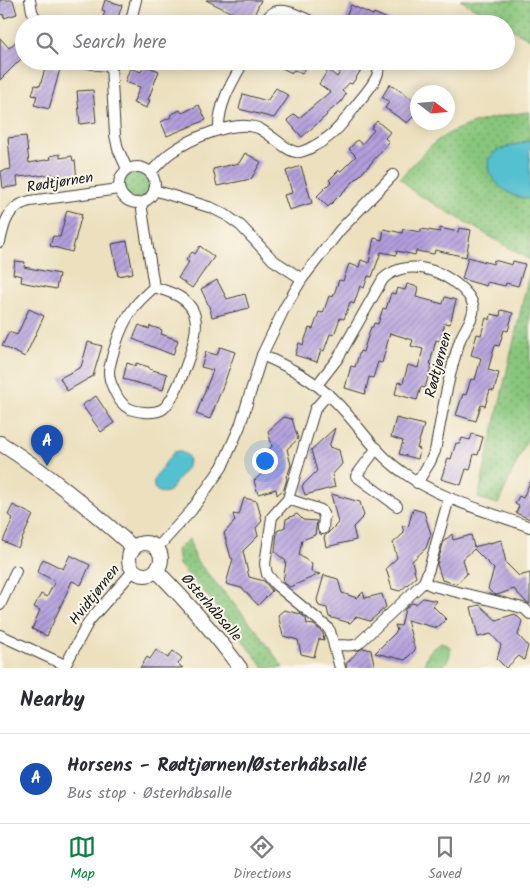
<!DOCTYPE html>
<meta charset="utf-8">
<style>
:root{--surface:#fff;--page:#f7f7f7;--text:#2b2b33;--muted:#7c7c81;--line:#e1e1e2;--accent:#0b8043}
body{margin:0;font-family:Kalam,sans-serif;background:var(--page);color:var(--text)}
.compass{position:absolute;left:410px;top:85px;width:45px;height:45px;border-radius:50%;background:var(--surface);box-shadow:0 2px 12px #0003;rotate:106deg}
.you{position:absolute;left:264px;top:460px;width:18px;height:18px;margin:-12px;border:4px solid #fff;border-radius:50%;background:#1a73e8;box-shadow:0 0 0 8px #1a73e833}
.badge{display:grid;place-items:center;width:32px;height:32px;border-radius:50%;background:var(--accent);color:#fff;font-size:16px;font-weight:700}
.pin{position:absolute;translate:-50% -41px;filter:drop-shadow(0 1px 2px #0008)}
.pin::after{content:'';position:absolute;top:26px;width:18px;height:15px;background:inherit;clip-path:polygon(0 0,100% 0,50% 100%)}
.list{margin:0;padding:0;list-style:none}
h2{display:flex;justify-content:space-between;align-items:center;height:65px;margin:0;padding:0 20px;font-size:21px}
h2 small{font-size:16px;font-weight:400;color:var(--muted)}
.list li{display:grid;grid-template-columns:32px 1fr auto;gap:15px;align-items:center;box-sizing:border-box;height:90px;padding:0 20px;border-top:1px solid var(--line)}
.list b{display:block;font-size:19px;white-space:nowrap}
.list p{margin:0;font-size:16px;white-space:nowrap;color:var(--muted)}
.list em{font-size:16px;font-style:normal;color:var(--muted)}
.icon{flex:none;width:28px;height:28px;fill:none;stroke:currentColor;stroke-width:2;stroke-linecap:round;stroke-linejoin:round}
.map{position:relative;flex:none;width:530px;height:668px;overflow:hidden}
.search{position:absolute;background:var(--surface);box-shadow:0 2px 12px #0003;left:15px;right:15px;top:15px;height:55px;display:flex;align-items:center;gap:12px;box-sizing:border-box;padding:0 18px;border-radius:28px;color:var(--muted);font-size:19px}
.sheet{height:155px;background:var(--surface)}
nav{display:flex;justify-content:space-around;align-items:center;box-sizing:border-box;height:70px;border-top:1px solid var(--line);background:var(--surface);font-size:14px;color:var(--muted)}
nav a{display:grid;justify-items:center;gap:2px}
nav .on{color:var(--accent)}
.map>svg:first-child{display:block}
</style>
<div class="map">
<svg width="530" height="668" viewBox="0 0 530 668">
<defs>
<pattern id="grass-dots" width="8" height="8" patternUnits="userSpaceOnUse" patternTransform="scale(1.25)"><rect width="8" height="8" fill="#88c67c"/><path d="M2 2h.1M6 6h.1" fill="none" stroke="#6ea065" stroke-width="1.8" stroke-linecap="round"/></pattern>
<pattern id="park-crowns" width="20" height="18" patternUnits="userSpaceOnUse" patternTransform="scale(1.25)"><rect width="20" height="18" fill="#88c67c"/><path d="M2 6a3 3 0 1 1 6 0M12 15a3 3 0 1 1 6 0" fill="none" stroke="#6ea065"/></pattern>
<pattern id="building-hatch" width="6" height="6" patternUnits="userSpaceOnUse" patternTransform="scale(1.25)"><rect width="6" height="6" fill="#b29fdd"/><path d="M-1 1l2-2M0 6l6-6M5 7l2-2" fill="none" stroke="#9081b2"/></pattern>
</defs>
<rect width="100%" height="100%" fill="#fbf7ec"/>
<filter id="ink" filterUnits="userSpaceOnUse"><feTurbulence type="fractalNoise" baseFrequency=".02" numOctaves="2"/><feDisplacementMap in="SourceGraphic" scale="10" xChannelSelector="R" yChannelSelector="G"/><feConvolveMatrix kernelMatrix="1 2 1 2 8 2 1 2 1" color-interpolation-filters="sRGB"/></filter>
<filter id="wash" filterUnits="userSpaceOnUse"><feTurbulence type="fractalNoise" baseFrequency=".0096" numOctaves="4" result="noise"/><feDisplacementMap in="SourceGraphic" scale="20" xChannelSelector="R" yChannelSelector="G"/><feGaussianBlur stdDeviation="1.12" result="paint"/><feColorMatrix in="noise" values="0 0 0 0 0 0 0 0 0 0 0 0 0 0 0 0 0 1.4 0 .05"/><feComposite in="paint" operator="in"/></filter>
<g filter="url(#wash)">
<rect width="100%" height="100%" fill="#ece0be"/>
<g fill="url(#grass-dots)" stroke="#52714c">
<path d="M460,0h70v39l-24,-13v-2h-3z"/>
<path d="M530,112v28l-34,11 18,45 16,3v61l-116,-68 -14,-14c11,-11 21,-23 32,-33 23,-21 68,-30 98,-33z"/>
<circle cx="137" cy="185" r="14"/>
<path d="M530,270v163l-32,71 -20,-6z"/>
<path d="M189,539l7,21 63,73 24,35h-19l-55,-71 -30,-32 -2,-15z"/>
</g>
<path fill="url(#park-crowns)" stroke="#52714c" d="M441,642l5,2 4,3c1,9 -2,14 -8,21h-17c-1,-12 6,-19 16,-26z"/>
<g fill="#55c0d0" stroke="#386e76">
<path d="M530,140v59l-16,-3 -15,-10 -10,-13 -1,-13 8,-9z"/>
<path d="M179,451l8,4 2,6 -1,5c-5,6 -14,20 -19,25 -8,5 -18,-1 -15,-10 3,-9 14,-21 20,-29z"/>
</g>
<g id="blocks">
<g fill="url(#building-hatch)">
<path d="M0,0h13l4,14 -13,4 -1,-4 -3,1z"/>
<path d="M105,0l17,5 -6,19h-15l4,-13 -3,-1z"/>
<path d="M206,0h55l-11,24h-24l6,-11z"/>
<path d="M351,5l22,10 1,-2 24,11h-49l-5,-3z"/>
<path d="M24,34v22l-24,24v-42l9,10z"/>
<path d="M278,61h30l-6,13 -8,-4 -2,3 -10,-5 1,-4z"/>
<path d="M347,61h7l9,6 -11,17 -3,-1 -7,8 4,3 -5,8 -15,12 1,1 -25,22 -15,-17 8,-6 4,4 31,-26 -11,-8 9,-14 9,7z"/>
<path d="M46,65l14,4 -11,40 -15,-4 3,-9 -5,-1 3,-10 5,1z"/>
<path d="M144,65l15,6 -11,29h2l-3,8 -14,-5 7,-16 -15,-5 5,-14 11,4z"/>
<path d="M390,84l28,19v9l-11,11 -22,-15 4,-6 -7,-5z"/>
<path d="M276,88l13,8 -15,22 -35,-9 4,-15 24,7z"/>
<path d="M93,90l3,32 -16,2 -3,-33z"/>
<path d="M199,105l7,15 -39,16 -6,-14 10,-5 -1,-2 10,-5 2,3z"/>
<path d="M377,121l13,11 -5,6 4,4 -24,28 -37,37 -11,-11 14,-14 -2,-2 10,-10 2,1 15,-15 -7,-7 8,-9 5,4 12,-14 -3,-2z"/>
<path d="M26,136l3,27 22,-4 -1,-3 10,-2v4l12,-2 1,5 2,-1 2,20 -14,2 -1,-7 -9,1 -1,-2 -13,2v-1l-22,2 1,9 -15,2 -2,-17 10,-2 -3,-31z"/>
<path d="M245,153l16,9 -10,17 -34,7 -4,-17 26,-6z"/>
<path d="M301,166l11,37 -23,7 -5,-15 8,-2 -6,-22z"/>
<path d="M67,210l15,4 -10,38 -22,-6 3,-10 7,1z"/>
<path d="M440,228l18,4 1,-4 12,2 -5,27 -31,-7 -1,4 -18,-3 -1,4 -18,-4 -1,4 -15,-3 -9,25 -4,-1 -4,12 -4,-2 -6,18 -4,-2 -6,17 -4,-1 -6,17 -4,-1 -6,17 -3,-1 -4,12 -22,-7 4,-12 4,2 6,-17 4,1 6,-17 4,1 6,-17 4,1 6,-17 4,1 6,-17 10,3 2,-7 8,3 5,-25 8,2 2,-11 18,4 1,-4 18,3v-3l19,3z"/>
<path d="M127,241l6,32 -15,3 -6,-32z"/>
<path d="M200,246l14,11 -22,31 -14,-10 11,-16 -3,-2 6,-8 3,2z"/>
<path d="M468,257l25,7 1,-4 18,5 1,-4 12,3 -7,22 -12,-3 -1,3 -18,-4 -1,4 -24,-7z"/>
<path d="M15,261l10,1 -1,5 35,7 -3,15 -35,-7 1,-6 -9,-2z"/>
<path d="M217,280l10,19 18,-5 4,14 -37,9 -3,-11 -8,-17z"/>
<path d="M407,284l11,3 -2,10 27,7 2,-7 11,3 -6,24 -5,-1 -5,18 -4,-1 -6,24h2l-7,24 -4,-1 -4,13 -22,-6 3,-12 5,1 5,-18 10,3 5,-19 -12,-3 2,-6 -23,-7 -8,30 -4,-1 -5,16 -4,-1 -4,17 -20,-6 6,-22 4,1 5,-16 3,1 8,-25h2l1,-4 4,1 5,-16 3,1 5,-16 4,1 2,-6 8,2z"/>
<path d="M29,309l15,7 -19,41 -23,-11 7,-14 8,3z"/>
<path d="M501,310l12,3 -5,18 -4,-1 -5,16 -4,-1 -7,25 11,3 -5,18 -4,-1 -5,16 -4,-1 -5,16 -20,-6 7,-21 3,1 5,-16 4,1 6,-22 -10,-3 6,-21 4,1 5,-17 4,2 1,-6 9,2z"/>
<path d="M139,325l10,4 1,-3 12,4 -1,4 17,6 -5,15 -40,-16z"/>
<path d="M88,342l14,4 -9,30 -26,15 -7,-13 21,-11z"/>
<path d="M220,347l15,5 -9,26 -16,41 -14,-5 17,-44 -12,-3 5,-15 11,3z"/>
<path d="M127,363l9,3v-3l13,4v2l18,5 -4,16 -40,-11z"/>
<path d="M96,396l18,27 -13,9 -19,-27z"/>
<path d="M284,417l8,2 6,20 -11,10 4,16 -3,9 -2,2 1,3 -3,10 -7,6 -1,-6 -18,5 -4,-13 11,-10 -2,-11 6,-8v-2l3,-4 -4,-15z"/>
<path d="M396,418l28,7 -7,23 3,1 -2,10 -19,-5 4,-13 -12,-4z"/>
<path d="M335,428l-6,19 10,3 3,14 -10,11 3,12 -30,8 -3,-9 15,-15 -6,-21z"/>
<path d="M472,434l11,3 -5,18 -4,-1 -4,16 -4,-1 -5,16 -20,-6 7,-21 3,1 5,-16 4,1 2,-6 8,2z"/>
<path d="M530,482v37l-14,-6 3,-7 -4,-2 4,-8 4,2z"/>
<path d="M331,494l29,8 4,14 -11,11 3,13 -30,7 -2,-10 14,-14z"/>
<path d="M244,498l13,3 5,20 -6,7 2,8 -15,15 6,26 15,4 8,10 -14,14 -16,-17 -16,-4 7,-25 -2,-1 -7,-25 11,-12 -2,-7 6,1z"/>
<path d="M13,505l20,10 -15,33 -15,-7 10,-23 -5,-3z"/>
<path d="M413,509l11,3 7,22 -5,14 -14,13 4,16 -16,14 -8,-2 -6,-21 11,-10 -4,-15 11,-10 -2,-8 6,2z"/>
<path d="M297,514l6,6 14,1 -2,14 -13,5 -3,15 13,9 -1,8 9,2 -30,13 -7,-5 3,-21 -11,-9 2,-21 8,-4 1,-8z"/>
<path d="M452,534l1,6 18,-5 3,12 27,-7 5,23 13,13 11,-3v31l-4,-2 -12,-13 -17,6 -4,-1 -5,-5 6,-20 -20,-20 -11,10 4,15 -11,10 -14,-4 -5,-16 7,-23z"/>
<path d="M70,555l20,10 -9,20 -9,-4 -25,55 -15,-7 8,-19 -6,-3 7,-13 6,3 8,-16 -18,-9 6,-13 20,10z"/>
<path d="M324,575l14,4 4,14 15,5 6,-6 2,6 17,-4 4,13 -16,14 -14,-4 -6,6 -21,-6 -2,-9 -8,-2 -2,-6z"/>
<path d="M423,598l14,3 -4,5 13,13 -9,9 -30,-8 8,30 -10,10 -30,-7 22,-22 -2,-6 6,1 4,-17 7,-6 4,1z"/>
<path d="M480,605l16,15 19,-6 7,7 -4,14 10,11 -4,14 -5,-4 -13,12 -9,-9 4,-14 -10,-11 -13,3 -7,-30z"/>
<path d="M284,610l16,4 6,4 1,6 7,1 9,8 1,7 -5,-1 -5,18 -13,-3 -3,-14 -15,-4 -5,-21z"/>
<path d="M363,648l8,2 4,18h-28l-1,-4 12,-13z"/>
<path d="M156,650l12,8 5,-7 9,7 -4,6 5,4h-43l7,-11 3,2z"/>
</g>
</g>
</g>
<g filter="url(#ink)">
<use href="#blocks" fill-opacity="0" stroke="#3b3934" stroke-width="1"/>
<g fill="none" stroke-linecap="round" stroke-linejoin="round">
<defs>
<g id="street">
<path d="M30,0l2,11 6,13"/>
<path d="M130,24l6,-24"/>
<path d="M264,24c2,-3 4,-8 7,-10 11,-10 34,5 46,10"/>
<path d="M79,61l18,4 14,1"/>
<path d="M114,61l-3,5 4,69 3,14 9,20"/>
<path d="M219,129c-1,-24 13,-47 25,-68"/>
<circle cx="137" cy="185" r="18"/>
<path d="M150,173c6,-6 12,-13 19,-19 20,-15 65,-35 89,-26 12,5 28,23 38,24 6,1 13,-3 18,-6 20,-10 30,-24 43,-42 7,-9 15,-17 20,-28 2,-5 2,-10 2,-15"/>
<path d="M154,190l58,18 14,7 15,11 32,34 29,19"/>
<path d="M141,203l13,84c15,5 33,9 40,26 3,8 2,18 0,26 -3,15 -20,65 -33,71 -9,4 -25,2 -33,-2 -7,-4 -11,-11 -14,-18 -3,-6 -5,-11 -5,-18 0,-5 2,-10 3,-15 5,-17 10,-33 21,-48 5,-8 14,-15 21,-22"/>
<path d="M0,242c3,-13 6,-29 18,-36 4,-3 8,-4 12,-5l89,-12"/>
<path d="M262,355c29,13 51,24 74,47 22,22 39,51 65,69 38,28 85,40 129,56"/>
<path d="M317,385l21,-27 45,-79c14,-13 33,-14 50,-8 13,4 37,20 40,34 3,11 -9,24 -13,35 -12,36 -18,74 -25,111l-5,11 -13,21"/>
<path d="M328,394l-13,15 -27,90 -16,18 -7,47 2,10 9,11 51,42 3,4 10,37"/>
<path d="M377,448l-21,28 41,30"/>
<path d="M288,499l33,11 3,6 -1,13"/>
<path d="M157,548l34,-37 31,-44 18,-41 22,-71 23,-48 17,-28 38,-49 53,-55"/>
<path d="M424,582l9,4 86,21 6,2 5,5"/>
<path d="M0,605l16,-34"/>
<path d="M0,635l65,30"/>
<path d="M334,646c8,-2 17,1 24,-2l66,-62 5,-13 20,-71"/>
<path d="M64,668l25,-47 45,-51"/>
</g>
<g id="secondary">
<path d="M0,443c49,31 91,67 134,105"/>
<circle cx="145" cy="559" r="16"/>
<path d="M156,570c30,31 59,63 84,98"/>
</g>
</defs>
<use href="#street" stroke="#3b3934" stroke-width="12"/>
<use href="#secondary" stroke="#3b3934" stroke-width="16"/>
<use href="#street" stroke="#fff" stroke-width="10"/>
<use href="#secondary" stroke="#fff" stroke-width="14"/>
</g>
</g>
<g text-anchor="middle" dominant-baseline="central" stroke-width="4" stroke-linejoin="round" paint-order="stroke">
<g font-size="15" fill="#1c1c1c" stroke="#fbf7ec">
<text transform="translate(60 183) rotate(-9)">Rødtjørnen</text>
<text transform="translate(439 365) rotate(-75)">Rødtjørnen</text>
<text transform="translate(95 595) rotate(-52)">Hvidtjørnen</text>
<text transform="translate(211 608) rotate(49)">Østerhåbsalle</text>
</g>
</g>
</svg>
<svg class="compass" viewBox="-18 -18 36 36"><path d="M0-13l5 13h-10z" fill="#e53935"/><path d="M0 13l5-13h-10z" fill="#7c7c81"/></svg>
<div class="you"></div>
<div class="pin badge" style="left:47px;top:466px;background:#1a4fb4">A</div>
<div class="search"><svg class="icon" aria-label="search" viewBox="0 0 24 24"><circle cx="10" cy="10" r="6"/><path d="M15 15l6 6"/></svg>Search here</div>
</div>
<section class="sheet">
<h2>Nearby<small></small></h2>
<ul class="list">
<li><span class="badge" style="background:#1a4fb4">A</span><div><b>Horsens - Rødtjørnen/Østerhåbsallé</b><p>Bus stop · Østerhåbsalle</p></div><em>120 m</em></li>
</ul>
</section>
<nav>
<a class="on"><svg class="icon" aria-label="map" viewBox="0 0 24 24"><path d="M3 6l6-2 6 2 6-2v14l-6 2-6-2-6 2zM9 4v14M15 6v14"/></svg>Map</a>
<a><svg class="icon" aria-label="directions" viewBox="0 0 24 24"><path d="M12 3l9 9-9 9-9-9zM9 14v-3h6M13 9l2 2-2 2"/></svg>Directions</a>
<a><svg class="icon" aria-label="saved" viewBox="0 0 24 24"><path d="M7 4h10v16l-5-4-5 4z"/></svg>Saved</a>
</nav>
